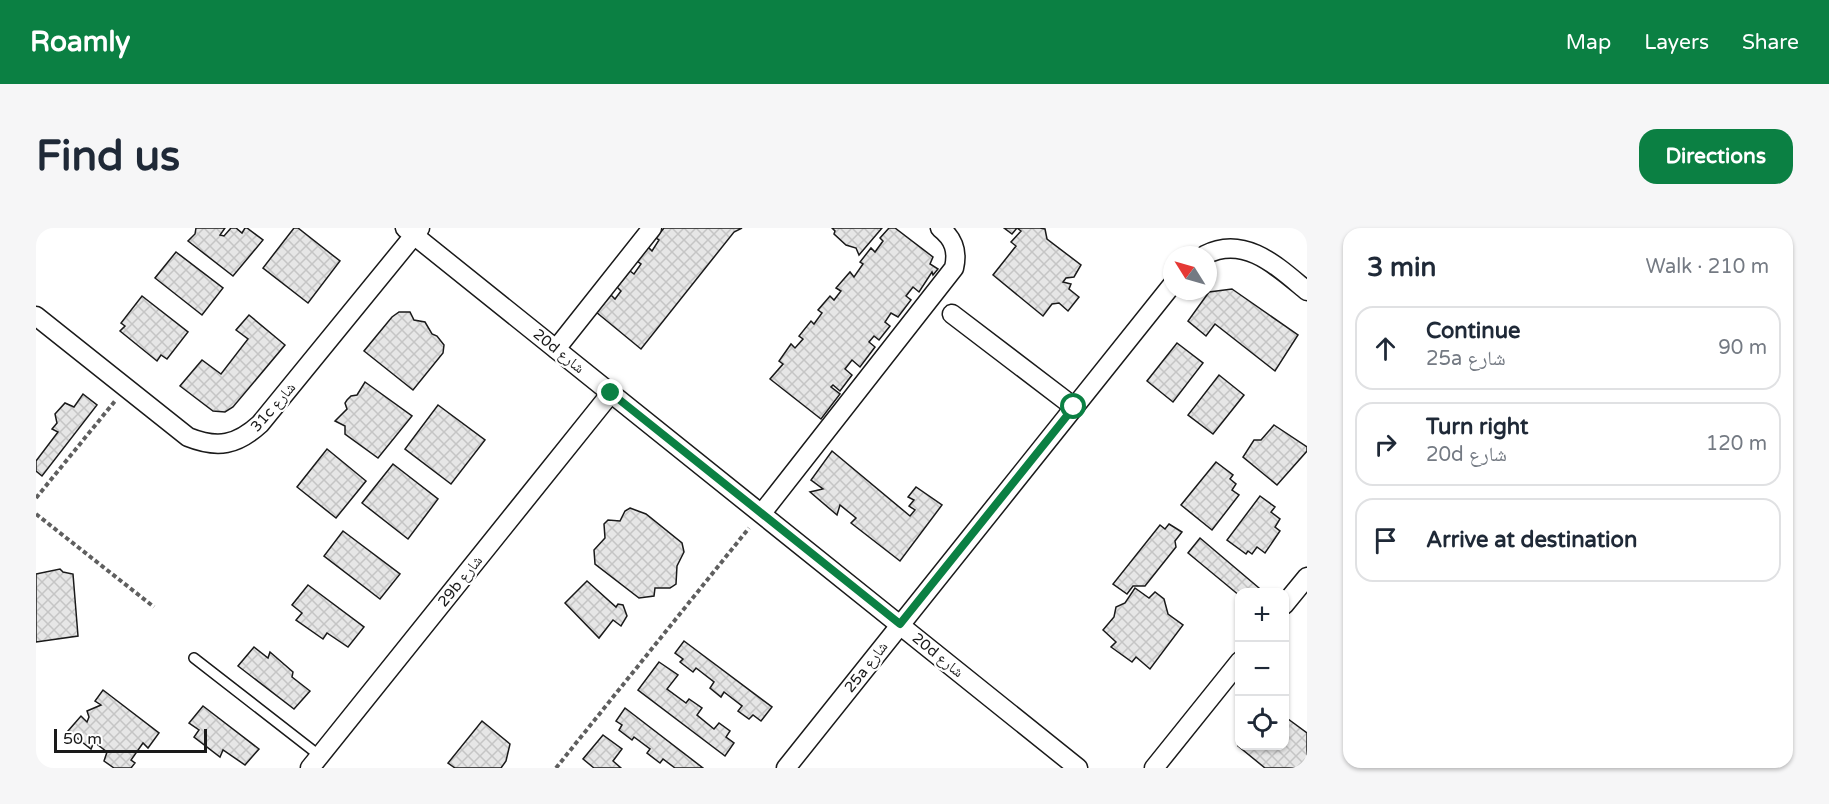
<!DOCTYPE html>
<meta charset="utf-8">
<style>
:root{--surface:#fff;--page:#f6f6f7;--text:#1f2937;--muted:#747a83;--line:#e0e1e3;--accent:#0b8043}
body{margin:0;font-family:"Varela Round","Noto Naskh Arabic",sans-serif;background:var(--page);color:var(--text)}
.controls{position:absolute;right:18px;bottom:18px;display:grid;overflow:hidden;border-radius:12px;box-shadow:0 2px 4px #0004}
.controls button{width:54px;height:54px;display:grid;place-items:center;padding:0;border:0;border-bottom:2px solid var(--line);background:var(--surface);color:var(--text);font:30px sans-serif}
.compass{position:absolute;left:1127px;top:18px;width:54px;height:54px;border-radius:50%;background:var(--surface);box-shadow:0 2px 4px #0004;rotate:307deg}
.scale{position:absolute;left:18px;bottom:15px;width:153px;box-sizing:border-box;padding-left:6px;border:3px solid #1a1a1a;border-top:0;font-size:16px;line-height:21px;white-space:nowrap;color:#1a1a1a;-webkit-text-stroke:4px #fff;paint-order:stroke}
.stop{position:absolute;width:18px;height:18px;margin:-14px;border:4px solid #0b8043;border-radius:50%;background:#fff}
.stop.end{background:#0b8043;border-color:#fff;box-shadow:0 2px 6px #0008}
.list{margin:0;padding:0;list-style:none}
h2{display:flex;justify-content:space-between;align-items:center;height:78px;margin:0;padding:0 24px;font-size:26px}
h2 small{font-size:20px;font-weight:400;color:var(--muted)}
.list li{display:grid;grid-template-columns:39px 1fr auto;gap:18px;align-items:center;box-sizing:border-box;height:84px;margin:0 12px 12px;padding:0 12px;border:2px solid var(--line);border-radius:18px}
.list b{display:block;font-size:22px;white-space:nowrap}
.list p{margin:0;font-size:20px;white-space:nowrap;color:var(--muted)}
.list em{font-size:20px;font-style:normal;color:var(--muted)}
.icon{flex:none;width:33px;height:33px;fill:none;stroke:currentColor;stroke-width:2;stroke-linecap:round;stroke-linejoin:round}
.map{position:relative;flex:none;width:1271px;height:540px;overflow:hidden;border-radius:18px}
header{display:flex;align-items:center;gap:36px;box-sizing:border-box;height:84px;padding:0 30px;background:var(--accent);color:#fff}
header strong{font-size:28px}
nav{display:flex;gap:33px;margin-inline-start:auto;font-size:21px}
.intro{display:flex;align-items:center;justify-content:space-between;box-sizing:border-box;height:144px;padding:0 36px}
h1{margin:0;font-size:42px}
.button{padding:15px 27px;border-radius:18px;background:var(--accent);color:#fff;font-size:21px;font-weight:700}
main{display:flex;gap:36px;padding:0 36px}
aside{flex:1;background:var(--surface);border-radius:18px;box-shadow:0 2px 4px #0004}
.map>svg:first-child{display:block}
</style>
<header>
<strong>Roamly</strong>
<nav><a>Map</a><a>Layers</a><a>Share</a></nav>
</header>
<div class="intro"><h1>Find us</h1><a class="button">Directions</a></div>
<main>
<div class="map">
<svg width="1271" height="540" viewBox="0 0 1271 540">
<defs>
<pattern id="building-cross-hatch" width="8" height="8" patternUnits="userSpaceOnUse" patternTransform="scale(1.5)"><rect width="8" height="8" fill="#e6e6e6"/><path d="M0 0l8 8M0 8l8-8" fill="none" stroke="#c5c5c5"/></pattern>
</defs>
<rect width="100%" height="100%" fill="#fff"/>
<g fill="url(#building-cross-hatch)" stroke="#1a1a1a" stroke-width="1.5">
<path d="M160,0h29l-5,7 4,1 7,-8h5l6,5 3,-5h2l16,12 -30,36 -45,-35 7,-7z"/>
<path d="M258,0h4l42,33 -32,42 -45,-35z"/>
<path d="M628,0h78l-8,4 -93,117 -45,-37 15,-17 4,4 6,-8 -4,-4 13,-16 4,3 7,-10 -4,-3 11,-14 4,4 7,-11 -3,-2z"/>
<path d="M796,0h50l-23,27 -3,-7 -10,-3 -12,-11 1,-3z"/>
<path d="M853,0h6l38,29 -3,7 8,5 -5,6 -1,-3 -13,20 -6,-5 -7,9 5,4 -13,17 -7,-4 -6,9 5,4 -11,14 -5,-4 -5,6 6,5 -15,20 -8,-7 -7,9 7,6 -12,16 -7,-6 -2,2 9,7 -19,25 -51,-40 13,-15 -4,-3 12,-17 4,4 8,-9 -4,-3 12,-15 3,3 8,-11 -4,-3 12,-14 4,4 7,-9 -5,-3 14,-16 4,5 9,-13 -3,-2 11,-14 4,4 8,-11 -3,-3z"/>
<path d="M968,0h36l5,1 2,10 34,26 -7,12 -8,1 -3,4 8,2 -2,5 10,8 -11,14 -9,-8 -7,1 -9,12 -50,-41 23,-29 -5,-4 10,-11 -4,-3 -5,6z"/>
<path d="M140,24l47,36 -21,27 -47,-37z"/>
<path d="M1196,61l66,46 -23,36 -60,-47 -9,12 -18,-15 21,-29z"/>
<path d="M106,68l46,36 -21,27 -6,-4 -4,6 -37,-30 5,-5 -4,-3z"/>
<path d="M363,84h11l4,8 11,2 7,12 5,2 7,9 -1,8 -30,37 -49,-39 28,-34z"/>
<path d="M213,87l36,30 -52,62 -8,5 -12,-1 -33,-25 22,-26 19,14 27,-35 -12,-9z"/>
<path d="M1141,115l26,20 -30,39 -26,-21z"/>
<path d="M1183,147l25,20 -31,39 -25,-19z"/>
<path d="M329,154l47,34 -34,42 -33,-24v-8l-10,-5 12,-12 -2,-6 2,-3 4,-4 6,-1z"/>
<path d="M47,166l14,11 -55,71 -6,-5v-10l22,-29 -6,-3 5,-6 -2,-9 10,-11 9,4z"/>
<path d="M402,177l47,35 -34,44 -46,-35z"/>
<path d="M1238,197l33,22v4l-30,34 -34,-28 11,-17h7z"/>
<path d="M291,221l39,32 -30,37 -39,-31z"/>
<path d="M796,223l78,65 5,-6 -6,-4 5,-6 -6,-3 8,-10 26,18 -42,56 -49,-38 5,-5 -16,-13 -3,10 -27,-23 13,-3 -12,-9z"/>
<path d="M1180,234l17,13 -3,4 6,5 -4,6 7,5 -27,35 -31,-25z"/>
<path d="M357,236l45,35 -30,40 -46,-36z"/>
<path d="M1224,268l15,11 -4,5 9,7 -5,8 5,4 -15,22 -8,-6 -5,7 -4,-3 -2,3 -19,-14z"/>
<path d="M594,280l16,6 36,29 2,9 -7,14 -1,18 -6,4h-15l-1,8 -15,2 -44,-34 -1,-14 11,-12 -1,-14 4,-4 12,1 5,-10z"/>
<path d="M1133,296l13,8 -7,9 1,6 -31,39h-12l-6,8 -14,-10 47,-59 5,4z"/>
<path d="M307,303l57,43 -20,25 -56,-43z"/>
<path d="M1164,310l59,50 -4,4h-15v4l-52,-43z"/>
<path d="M24,341l3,3 10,2 5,62 -42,6v-68z"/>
<path d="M551,353l29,26 2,-3 5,1 4,11 -6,10 -8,-6 -14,18 -34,-35z"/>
<path d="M272,357l56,42 -16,20 -21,-14 -4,6 -27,-19 6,-7 -10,-8z"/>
<path d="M1099,360l14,10 6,-6 9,7 4,15 15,11 -33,44 -14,-12 -4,5 -21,-15 5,-5 -13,-12 11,-13 2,-10 9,-4z"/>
<path d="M648,413l88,66 -11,14 -8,-6 -4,4 -11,-8 4,-5 -18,-14 -3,5 -11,-9 4,-6 -18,-14 -3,4 -13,-10 3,-3 -8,-6z"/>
<path d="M218,419l14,11 2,-6 23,20 -1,5 18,14 -16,18 -56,-43z"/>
<path d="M623,434l19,13 -11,14 19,14 3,-4 13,9 -5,7 17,14 5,-6 11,8 -4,6 8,6 -9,13 -87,-66z"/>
<path d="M67,462l56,43 -11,15 -5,-5 -12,17 4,3 -4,5h-17l-10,-7 3,-9 -13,-10 -3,7 -23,-18 13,-15 6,6 2,-5 -2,-6 14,-6 -6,-4z"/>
<path d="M167,478l56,43 -14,16 -22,-15 -3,7 -26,-20 5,-7 -10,-7z"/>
<path d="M589,480l78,60h-28l-12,-9 -3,4 -13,-10 3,-4 -16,-12 -2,3 -13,-10 3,-5 -6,-4z"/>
<path d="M1248,488l23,17v26l-7,9h-35l-27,-22 2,-2 44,2z"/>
<path d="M446,493l28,23 -4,17 -5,7h-46l-7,-5z"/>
<path d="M567,507l19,14 -9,12 8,7h-27l-11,-9z"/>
</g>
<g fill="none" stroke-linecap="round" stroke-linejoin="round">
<defs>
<path id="service" d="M158,430l126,98"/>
<g id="minor">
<path d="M369,0l673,540"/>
<path d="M1169,27c40,-21 74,13 102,36"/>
<path d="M916,86l122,93"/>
<path d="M0,88l152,121c30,12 49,8 72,-13l160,-196"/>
<path d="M520,121l96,-121"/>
<path d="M726,285l192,-245c4,-17 0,-29 -14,-40"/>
<path d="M1248,377l23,-28"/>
<path d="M274,540l301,-375"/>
<path d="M750,540l386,-483"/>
<path d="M1118,540l86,-107"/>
</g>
</defs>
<use href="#service" stroke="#1a1a1a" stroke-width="12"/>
<use href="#minor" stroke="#1a1a1a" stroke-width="21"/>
<g stroke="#5f5f5f" stroke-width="4" stroke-dasharray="4.5 3" stroke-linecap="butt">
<path d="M0,270l79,-97"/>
<path d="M0,286l118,93"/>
<path d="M520,540l193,-240"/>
</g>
<use href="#service" stroke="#fff" stroke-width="9"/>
<use href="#minor" stroke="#fff" stroke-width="18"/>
</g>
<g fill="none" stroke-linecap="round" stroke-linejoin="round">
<path stroke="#0b8043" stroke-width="8" d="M575,165l289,231 174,-217"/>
</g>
<g text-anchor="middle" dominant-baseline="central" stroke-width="4.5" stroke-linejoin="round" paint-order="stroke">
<g font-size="15" fill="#1a1a1a" stroke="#fff">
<text transform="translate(523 123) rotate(39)">20d شارع</text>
<text transform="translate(237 179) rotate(-49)">31c شارع</text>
<text transform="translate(424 353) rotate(-51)">29b شارع</text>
<text transform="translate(902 427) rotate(39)">20d شارع</text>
<text transform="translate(830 439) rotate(-52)">25a شارع</text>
</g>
</g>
</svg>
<div class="controls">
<button>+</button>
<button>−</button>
<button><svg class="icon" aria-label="locate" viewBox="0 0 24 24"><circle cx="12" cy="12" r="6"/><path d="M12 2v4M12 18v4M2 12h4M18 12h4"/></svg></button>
</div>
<svg class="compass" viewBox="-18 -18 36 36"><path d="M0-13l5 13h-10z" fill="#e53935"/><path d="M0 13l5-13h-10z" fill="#747a83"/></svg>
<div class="scale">50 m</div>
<div class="stop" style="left:1038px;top:179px"></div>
<div class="stop end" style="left:575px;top:165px"></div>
</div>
<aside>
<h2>3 min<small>Walk · 210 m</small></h2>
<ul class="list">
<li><svg class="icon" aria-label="ahead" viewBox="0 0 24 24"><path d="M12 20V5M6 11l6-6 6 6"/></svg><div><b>Continue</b><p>25a شارع</p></div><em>90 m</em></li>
<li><svg class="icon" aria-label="right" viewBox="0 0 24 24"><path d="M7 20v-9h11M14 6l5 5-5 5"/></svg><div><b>Turn right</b><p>20d شارع</p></div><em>120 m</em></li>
<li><svg class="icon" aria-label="arrive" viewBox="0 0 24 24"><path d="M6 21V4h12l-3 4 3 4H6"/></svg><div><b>Arrive at destination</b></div></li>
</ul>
</aside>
</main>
